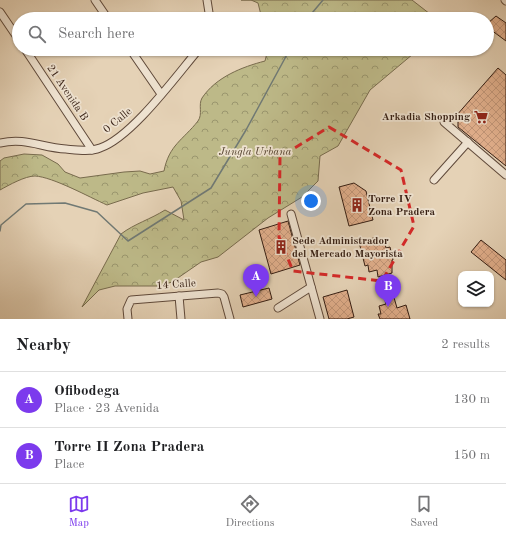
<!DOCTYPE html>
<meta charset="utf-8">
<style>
:root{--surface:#fff;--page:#f2f2f2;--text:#202124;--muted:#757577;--line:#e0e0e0;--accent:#7c3aed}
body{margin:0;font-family:"Old Standard TT",serif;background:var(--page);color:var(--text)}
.controls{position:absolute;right:12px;bottom:12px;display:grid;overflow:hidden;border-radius:8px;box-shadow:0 1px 3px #0004}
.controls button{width:36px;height:36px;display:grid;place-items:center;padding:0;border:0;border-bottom:1px solid var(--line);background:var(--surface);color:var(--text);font:20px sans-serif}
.you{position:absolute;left:311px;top:201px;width:14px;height:14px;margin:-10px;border:3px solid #fff;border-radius:50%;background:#1a73e8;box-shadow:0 0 0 6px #1a73e833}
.badge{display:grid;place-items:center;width:26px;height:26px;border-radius:50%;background:var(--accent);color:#fff;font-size:13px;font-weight:700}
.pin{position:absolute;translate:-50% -33px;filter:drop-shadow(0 1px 2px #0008)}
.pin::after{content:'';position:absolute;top:21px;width:14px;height:12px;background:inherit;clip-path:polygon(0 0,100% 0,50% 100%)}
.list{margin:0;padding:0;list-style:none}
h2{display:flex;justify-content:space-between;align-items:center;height:52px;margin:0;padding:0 16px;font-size:17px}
h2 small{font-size:13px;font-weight:400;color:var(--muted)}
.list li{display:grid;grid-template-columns:26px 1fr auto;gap:12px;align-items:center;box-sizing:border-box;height:56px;padding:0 16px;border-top:1px solid var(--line)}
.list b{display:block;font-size:15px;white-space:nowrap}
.list p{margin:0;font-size:13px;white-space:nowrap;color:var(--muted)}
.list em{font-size:13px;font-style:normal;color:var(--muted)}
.icon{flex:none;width:22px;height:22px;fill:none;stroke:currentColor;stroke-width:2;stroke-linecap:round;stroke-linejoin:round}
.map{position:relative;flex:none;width:506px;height:319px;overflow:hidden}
.search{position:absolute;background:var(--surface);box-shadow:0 1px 3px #0004;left:12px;right:12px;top:12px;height:44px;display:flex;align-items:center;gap:10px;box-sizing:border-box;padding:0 14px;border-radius:22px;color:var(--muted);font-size:15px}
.sheet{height:164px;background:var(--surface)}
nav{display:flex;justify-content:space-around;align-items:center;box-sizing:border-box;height:56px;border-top:1px solid var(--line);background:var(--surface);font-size:11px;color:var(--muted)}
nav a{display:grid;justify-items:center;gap:2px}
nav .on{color:var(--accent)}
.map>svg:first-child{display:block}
</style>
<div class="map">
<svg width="506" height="319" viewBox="0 0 506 319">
<defs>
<pattern id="forest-crowns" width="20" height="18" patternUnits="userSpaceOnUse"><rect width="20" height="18" fill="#bdb988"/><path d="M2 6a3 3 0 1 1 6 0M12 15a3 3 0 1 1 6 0" fill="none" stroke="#9a966e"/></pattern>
<pattern id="building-cross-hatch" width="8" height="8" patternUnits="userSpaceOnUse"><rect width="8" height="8" fill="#e1af8c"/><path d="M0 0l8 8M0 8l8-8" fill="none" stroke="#c29678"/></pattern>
</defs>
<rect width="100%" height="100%" fill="#e5d2b6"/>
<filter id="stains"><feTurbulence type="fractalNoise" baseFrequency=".005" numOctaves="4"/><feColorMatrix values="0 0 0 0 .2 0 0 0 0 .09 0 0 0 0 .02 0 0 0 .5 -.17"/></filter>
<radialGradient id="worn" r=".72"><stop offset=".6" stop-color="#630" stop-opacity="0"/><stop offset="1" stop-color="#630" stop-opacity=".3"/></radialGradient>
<g fill="url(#forest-crowns)" stroke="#786b4d">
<path d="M241,0h171l18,14 2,5h-170l-4,-16 -7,-3z"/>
<path d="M268,49h151l-49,41 -32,56 -18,10 -2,25 -16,16 -34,21 -50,39 -17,5 -29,20 -14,4h-43l-16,4 -17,17 39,-73c13,-10 30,-15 44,-24l19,10 -3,-19 -8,-14 -30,6 -36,12c-18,-8 -54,-28 -72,-29 -10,0 -26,9 -35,14v-29l4,-3 20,-4 18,1 16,9 7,8 15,6 44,-6 16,-1 10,3 14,-3c5,-26 19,-31 34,-50 5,-7 0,-16 4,-23 14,-21 40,-31 63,-37z"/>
</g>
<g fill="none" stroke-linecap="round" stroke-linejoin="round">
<g stroke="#707974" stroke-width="1.5">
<path d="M307,19l16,-19"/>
<path d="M0,231l1,-6 25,-21 39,-1 32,9 31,29 83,-53 35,-58 44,-81"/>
</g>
</g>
<g fill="url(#building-cross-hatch)" stroke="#341d12">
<path d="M496,16l10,7v18l-19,-14 1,-4z"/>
<path d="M498,68l8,7v91l-48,-39v-6l-2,-5z"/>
<path d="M354,183l12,8 7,29 -24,6 -10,-39z"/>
<path d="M288,221l12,44 -29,9 -12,-44z"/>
<path d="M377,237l2,8 6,-1 1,4 4,-1 3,13h-1v13l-14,4 -1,-7 -8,2 -1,-7 -3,1 -6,-24z"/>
<path d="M481,240l25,20v20l-35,-28z"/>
<path d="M269,288l3,11 -29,8 -3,-12z"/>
<path d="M347,290l7,27 -7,2h-18l-6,-22z"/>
<path d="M393,294l4,14 9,-3 4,14h-30l-2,-5h3l-2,-8 7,-2 -2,-8z"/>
</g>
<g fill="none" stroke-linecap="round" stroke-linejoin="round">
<defs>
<g id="minor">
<path d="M95,0l13,19"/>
<path d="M207,0l3,19"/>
<path d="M505,0l1,1"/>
<path d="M0,12l19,28"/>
<path d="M25,49l67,101"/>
<path d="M130,49l31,45"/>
<path d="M444,122l62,53"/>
<path d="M0,143c26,-6 42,5 66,6 11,1 24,3 34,-1 32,-11 76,-72 99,-99"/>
<path d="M434,180l34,-38"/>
<path d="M291,214l29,105"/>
<path d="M179,296l2,23"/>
<path d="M278,308l33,-21"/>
<path d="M128,319l-1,-10 4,-9 87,-7 4,1 2,3 6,22"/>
</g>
</defs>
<use href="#minor" stroke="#604a3b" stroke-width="9"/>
<use href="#minor" stroke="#eee2d0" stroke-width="7"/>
</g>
<path fill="none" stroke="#d62828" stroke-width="3" stroke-dasharray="8 5" stroke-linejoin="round" d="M329,127l72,43 13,56 -32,55 -89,-10 -14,-34 1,-80z"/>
<defs>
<symbol id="supermarket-bare" viewBox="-9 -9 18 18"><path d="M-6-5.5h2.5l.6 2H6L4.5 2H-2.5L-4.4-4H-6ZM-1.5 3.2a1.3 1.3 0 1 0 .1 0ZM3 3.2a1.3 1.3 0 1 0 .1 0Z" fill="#8f2418" stroke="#eee2d0" stroke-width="2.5" paint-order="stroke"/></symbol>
<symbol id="building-bare" viewBox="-9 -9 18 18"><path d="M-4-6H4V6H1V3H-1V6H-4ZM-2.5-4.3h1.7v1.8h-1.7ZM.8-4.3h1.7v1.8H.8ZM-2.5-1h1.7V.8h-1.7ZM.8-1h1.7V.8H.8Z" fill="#8f2418" stroke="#eee2d0" stroke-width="2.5" paint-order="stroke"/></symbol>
</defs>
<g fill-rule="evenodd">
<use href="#supermarket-bare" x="471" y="107" width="20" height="20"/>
<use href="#building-bare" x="347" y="195" width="20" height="20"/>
<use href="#building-bare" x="271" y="237" width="20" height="20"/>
</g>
<g text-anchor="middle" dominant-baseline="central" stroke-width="3.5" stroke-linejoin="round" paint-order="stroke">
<g font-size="11" fill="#341d12" stroke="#eee2d0">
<text transform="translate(67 93) rotate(56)">21 Avenida B</text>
<text transform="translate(118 121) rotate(-40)">0 Calle</text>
<text transform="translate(176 285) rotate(-4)">14 Calle</text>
</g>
<g font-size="11" font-weight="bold" fill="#341d12" stroke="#eee2d0" text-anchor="start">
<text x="470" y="117" text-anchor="end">Arkadia Shopping</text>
<text x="368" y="199">Torre IV<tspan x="368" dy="13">Zona Pradera</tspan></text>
<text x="292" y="241">Sede Administrador<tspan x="292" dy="13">del Mercado Mayorista</tspan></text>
</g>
<g font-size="11" font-style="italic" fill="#564430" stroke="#eee2d0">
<text x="255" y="152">Jungla Urbana</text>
</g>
</g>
<rect width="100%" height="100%" filter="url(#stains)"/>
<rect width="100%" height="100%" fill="url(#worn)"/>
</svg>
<div class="controls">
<button><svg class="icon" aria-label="layers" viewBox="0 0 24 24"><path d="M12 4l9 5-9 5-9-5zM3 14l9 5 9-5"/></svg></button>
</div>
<div class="you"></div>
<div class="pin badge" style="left:256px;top:297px">A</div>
<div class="pin badge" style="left:388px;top:307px">B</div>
<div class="search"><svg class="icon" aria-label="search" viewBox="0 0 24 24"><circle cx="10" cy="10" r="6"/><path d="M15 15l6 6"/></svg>Search here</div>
</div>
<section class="sheet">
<h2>Nearby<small>2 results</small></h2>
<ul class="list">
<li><span class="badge">A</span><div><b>Ofibodega</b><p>Place · 23 Avenida</p></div><em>130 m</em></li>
<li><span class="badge">B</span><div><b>Torre II Zona Pradera</b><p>Place</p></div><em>150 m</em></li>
</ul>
</section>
<nav>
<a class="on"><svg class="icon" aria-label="map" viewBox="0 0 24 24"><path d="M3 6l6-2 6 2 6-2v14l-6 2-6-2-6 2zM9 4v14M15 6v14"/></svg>Map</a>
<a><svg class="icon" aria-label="directions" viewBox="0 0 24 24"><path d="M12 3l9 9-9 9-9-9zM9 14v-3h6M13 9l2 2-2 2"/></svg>Directions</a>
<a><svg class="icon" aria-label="saved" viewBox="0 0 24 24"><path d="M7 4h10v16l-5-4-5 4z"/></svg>Saved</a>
</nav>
